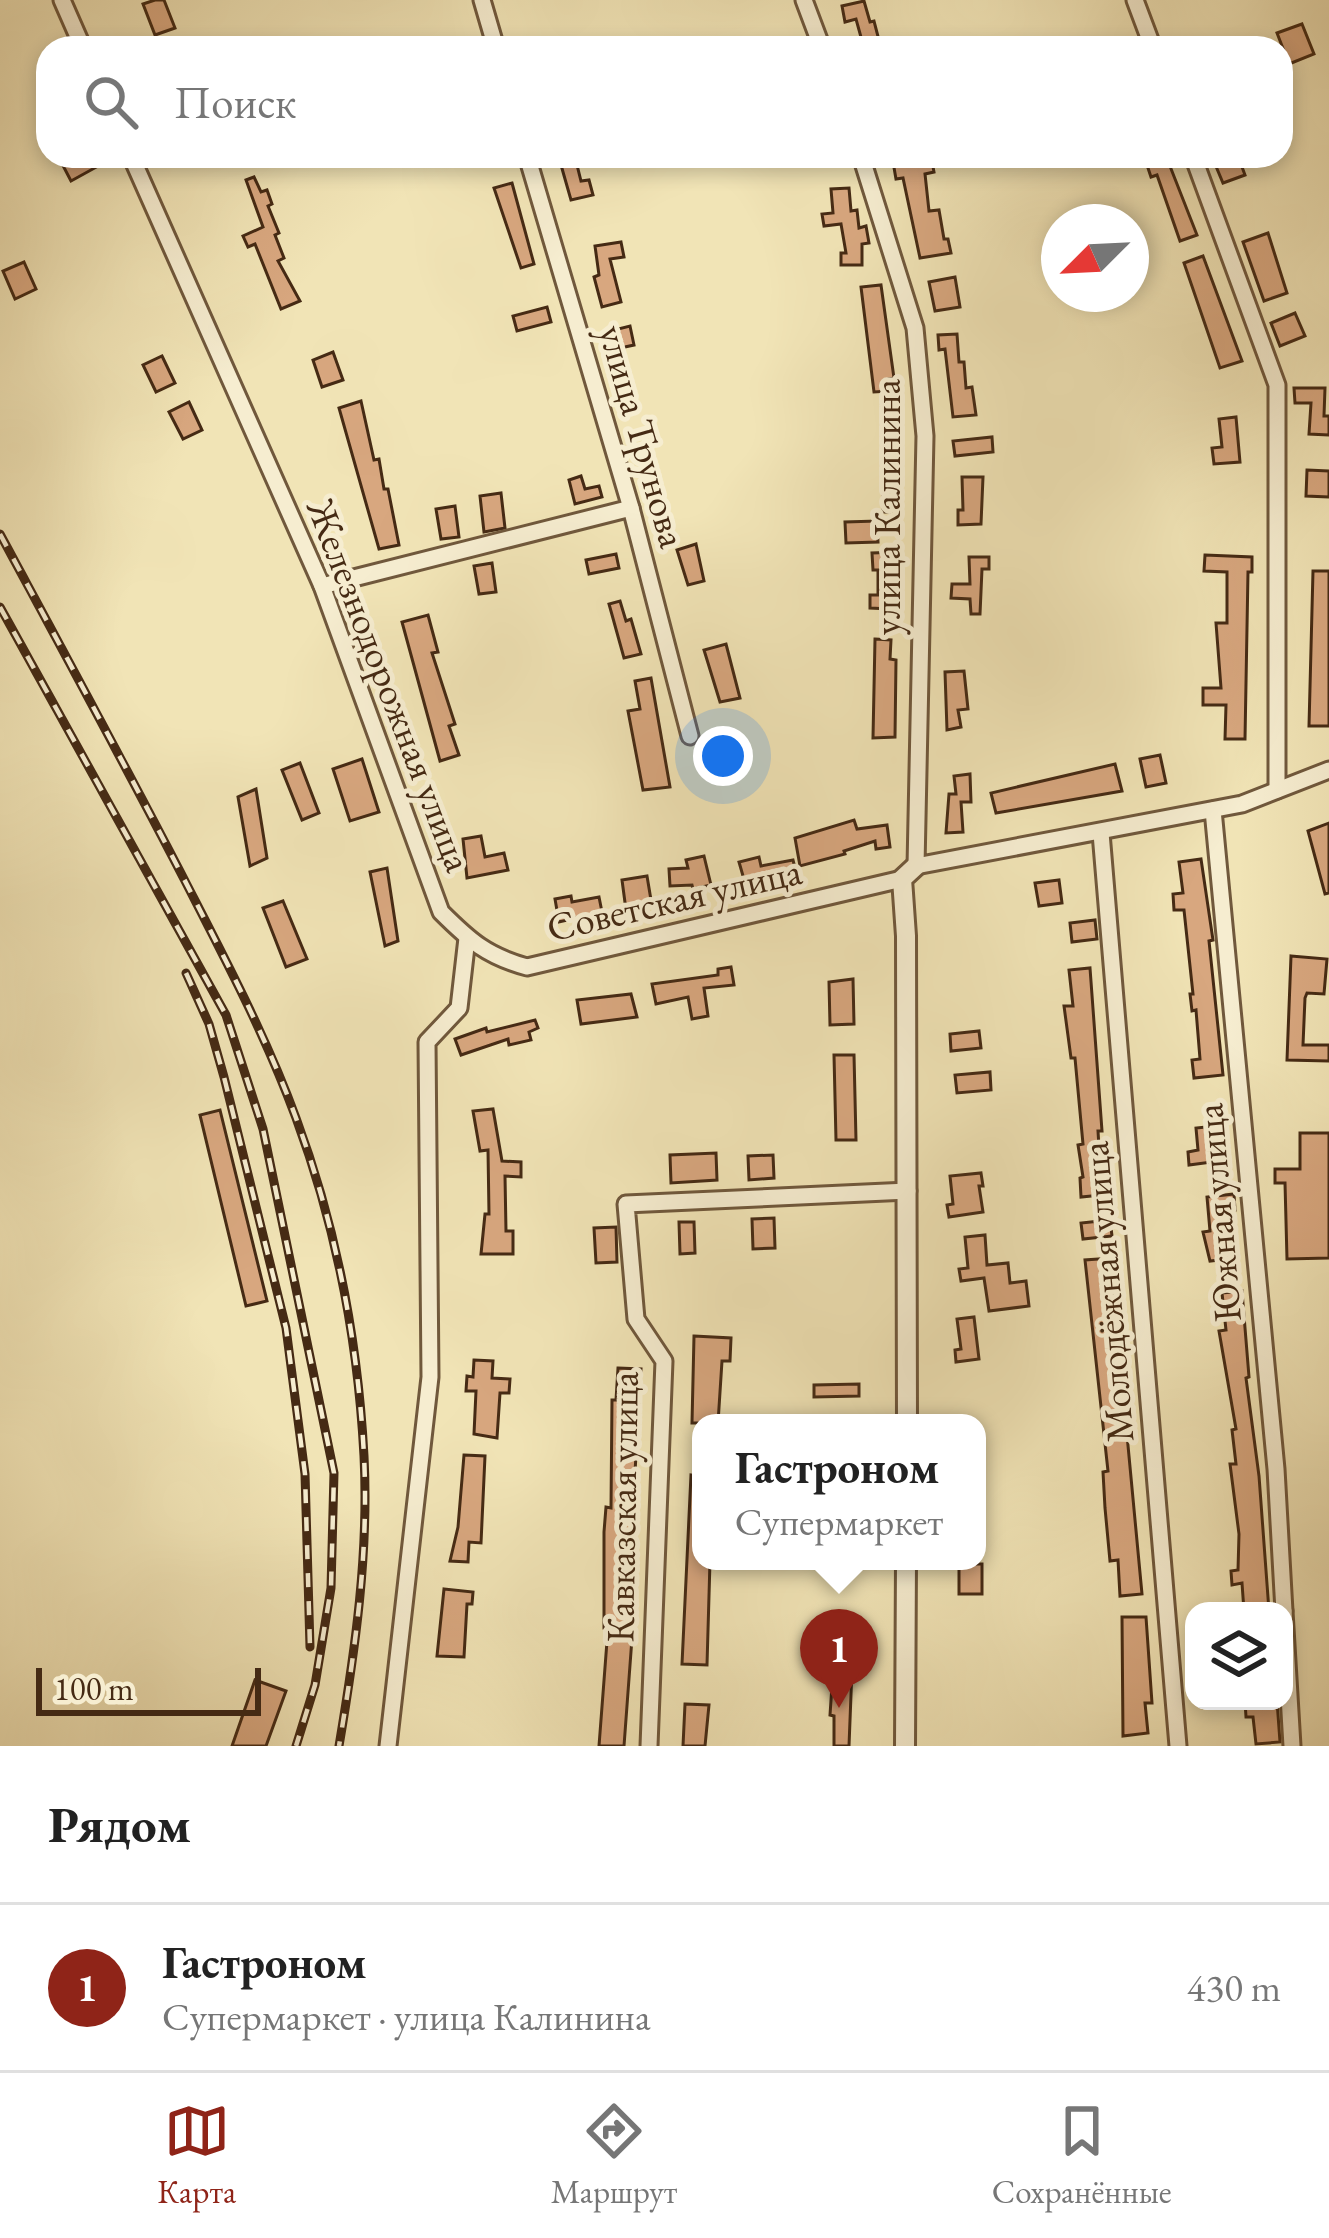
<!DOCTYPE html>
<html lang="ru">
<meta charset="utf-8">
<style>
:root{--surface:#fff;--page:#f2f2f2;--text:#222;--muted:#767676;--line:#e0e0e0;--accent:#8f2418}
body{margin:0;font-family:"EB Garamond",serif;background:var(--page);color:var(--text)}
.controls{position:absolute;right:36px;bottom:36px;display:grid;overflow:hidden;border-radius:24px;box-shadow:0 6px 18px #0003}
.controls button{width:108px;height:108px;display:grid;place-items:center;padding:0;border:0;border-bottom:3px solid var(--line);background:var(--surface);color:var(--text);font:60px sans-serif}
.compass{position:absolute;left:1041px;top:204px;width:108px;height:108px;border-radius:50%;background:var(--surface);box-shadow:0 6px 18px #0003;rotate:246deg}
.scale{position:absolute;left:36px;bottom:30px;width:225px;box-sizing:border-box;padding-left:12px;border:6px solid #452a14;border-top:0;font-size:33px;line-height:42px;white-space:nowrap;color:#452a14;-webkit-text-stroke:9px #f6edd0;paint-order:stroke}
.you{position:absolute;left:723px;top:756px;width:42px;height:42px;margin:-30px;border:9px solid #fff;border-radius:50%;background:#1a73e8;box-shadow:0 0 0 18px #1a73e833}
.badge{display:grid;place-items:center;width:78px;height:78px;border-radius:50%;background:var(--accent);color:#fff;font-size:39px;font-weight:700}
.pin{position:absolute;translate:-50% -99px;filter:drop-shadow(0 3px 6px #0008)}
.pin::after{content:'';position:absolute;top:63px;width:42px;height:36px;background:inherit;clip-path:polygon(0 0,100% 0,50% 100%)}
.popup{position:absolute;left:692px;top:1414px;width:294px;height:156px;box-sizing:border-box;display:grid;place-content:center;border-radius:24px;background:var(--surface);filter:drop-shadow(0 3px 9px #0005);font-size:39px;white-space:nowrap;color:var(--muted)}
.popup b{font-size:45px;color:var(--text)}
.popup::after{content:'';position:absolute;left:50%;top:100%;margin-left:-24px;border:24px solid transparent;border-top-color:var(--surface)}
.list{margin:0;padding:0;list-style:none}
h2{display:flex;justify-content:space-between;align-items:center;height:156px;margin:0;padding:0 48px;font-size:51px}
h2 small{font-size:39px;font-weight:400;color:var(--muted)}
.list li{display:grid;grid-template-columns:78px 1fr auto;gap:36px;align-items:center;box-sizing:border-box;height:168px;padding:0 48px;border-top:3px solid var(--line)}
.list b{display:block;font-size:45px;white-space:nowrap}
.list p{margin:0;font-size:39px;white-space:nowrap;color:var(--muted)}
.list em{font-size:39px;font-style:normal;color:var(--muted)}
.icon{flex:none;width:66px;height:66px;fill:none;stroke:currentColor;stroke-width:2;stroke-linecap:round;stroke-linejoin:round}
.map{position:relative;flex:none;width:1329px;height:1746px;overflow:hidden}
.search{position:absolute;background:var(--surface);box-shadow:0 6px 18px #0003;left:36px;right:36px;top:36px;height:132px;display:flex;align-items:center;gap:30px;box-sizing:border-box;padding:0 42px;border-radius:36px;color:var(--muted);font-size:45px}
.sheet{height:324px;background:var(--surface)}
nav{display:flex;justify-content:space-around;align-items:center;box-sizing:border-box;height:168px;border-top:3px solid var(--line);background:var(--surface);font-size:33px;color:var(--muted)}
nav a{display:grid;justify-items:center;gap:6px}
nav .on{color:var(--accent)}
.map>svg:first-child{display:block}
</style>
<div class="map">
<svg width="1329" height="1746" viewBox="0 0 1329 1746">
<rect width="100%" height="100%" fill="#f1e4b6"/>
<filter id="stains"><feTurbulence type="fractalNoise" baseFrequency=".00167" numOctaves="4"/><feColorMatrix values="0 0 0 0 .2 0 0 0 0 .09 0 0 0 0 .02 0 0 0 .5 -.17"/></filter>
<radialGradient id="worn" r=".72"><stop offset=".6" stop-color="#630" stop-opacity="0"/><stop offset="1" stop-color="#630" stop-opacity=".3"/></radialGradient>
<g fill="#d8a77f" stroke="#452a14" stroke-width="3">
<path d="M155,0h9l11,28 -20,7 -12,-31z"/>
<path d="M864,1l6,21 4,-1 7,27h-17l-8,-29 -11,3 -3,-16z"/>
<path d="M1302,24l12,30 -25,10 -12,-31z"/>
<path d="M58,156h37l5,9 -29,16z"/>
<path d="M892,156h39l3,16 -9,2 4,37 10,-1 5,29h4l3,14 -31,5 -17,-80 -7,1z"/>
<path d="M1166,156l31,79 -17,6 -23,-66 -6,2 -5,-15z"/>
<path d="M1238,156l7,19 -22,8 -8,-19z"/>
<path d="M576,161l5,20 8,-1 4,15 -22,5 -10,-35z"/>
<path d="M254,177l7,15 6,-2 5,14 -4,2 11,27 -4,2 9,23 -6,3 22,40 -19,8 -26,-65 -7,3 -5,-11 20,-9 -17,-47z"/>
<path d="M512,183l22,81 -13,4 -27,-80z"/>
<path d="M849,188l2,23 6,-1 2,18 7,-2 3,17 -7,1v21h-21v-12h5l-5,-29 -17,2 -2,-12 11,-1 -2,-24z"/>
<path d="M1268,233l19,60 -23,8 -21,-59z"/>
<path d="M621,242l3,15 -14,2 11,43 -19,5 -8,-30 5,-2 -4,-29z"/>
<path d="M1203,256l39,105 -22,7 -36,-105z"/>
<path d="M24,262l12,27 -21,10 -12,-28z"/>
<path d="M955,277l5,30 -25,4 -6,-29z"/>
<path d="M881,285l13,93 -5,1v12l-15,1 -13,-105z"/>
<path d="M547,307l4,15 -34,9 -4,-15z"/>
<path d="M1295,313l10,23 -25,10 -9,-23z"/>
<path d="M630,326l4,19 -23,5 -5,-18z"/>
<path d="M957,334l2,28h5l2,26 6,-1 4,28 -23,2 -8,-68 -6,1 -1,-15z"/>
<path d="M333,352l10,28 -21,7 -9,-27z"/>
<path d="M162,356l13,27 -19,9 -13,-27z"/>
<path d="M1294,388h31l-1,28h5v19l-20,-1 2,-31h-16z"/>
<path d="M361,401l13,59 5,-1 5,30h4l11,56 -20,4 -40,-141z"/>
<path d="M189,402l13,28 -19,9 -14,-27z"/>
<path d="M1236,417l4,45 -26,2 -2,-16 10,-1 -3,-28z"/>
<path d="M992,437l1,15 -38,4 -2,-15z"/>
<path d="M1307,470l22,1v26l-23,-1z"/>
<path d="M581,476l4,13 14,-3 3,11 -27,7 -6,-24z"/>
<path d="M962,477h21l-2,47 -23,1v-15h5z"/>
<rect x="883" y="478" width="16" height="34"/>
<path d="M501,493l4,35 -21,4 -4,-36z"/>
<path d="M455,506l4,31 -18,2 -5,-30z"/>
<path d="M877,521l1,21 -32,1 -1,-21z"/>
<path d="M696,544l8,37 -16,4 -11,-35z"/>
<path d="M900,552l1,17h-4v19h-4l-3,21 -20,-1v-13h8v-25h-5l-1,-17z"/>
<path d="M616,554l3,14 -30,6 -3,-14z"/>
<path d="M1205,555l47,2v15h-4l-3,167h-20l1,-34h-23v-17h18l-5,-65h11v-51l-23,-1z"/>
<path d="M969,557h20v12h-7l-2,45h-9l-1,-15 -19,-1 1,-14h18z"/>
<path d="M492,563l4,29 -17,2 -5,-28z"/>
<path d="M1313,571h16v155h-20z"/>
<path d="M620,601l6,20 5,-2 10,35 -17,4 -15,-54z"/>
<path d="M428,615l10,37 -6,1 23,71 -6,2 10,29 -19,6 -38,-139z"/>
<path d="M875,639l16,1 -1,19 6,1 -1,77 -22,1z"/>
<path d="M726,644l14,54 -20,4 -16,-52z"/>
<path d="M964,671l4,38 -10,1 3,17 -14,3 -2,-58z"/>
<path d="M651,678l19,109 -27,3 -15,-79 12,-2 -5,-28z"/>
<path d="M1160,755l6,28 -20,4 -6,-28z"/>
<path d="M362,759l17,53 -29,9 -17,-52z"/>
<path d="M300,763l19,50 -17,7 -20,-50z"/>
<path d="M1115,764l7,27 -126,22 -5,-20z"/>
<path d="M970,774l1,28h-10l2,30 -17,1 3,-39h7l-2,-18z"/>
<path d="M256,789l11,69 -17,8 -12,-69z"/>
<path d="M854,820l3,9 30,-4 3,22 -14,2 -1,-8 -31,10 1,3 -45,12 -5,-28z"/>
<path d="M1329,823v70l-4,1 -17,-63z"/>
<path d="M481,836l4,21 19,-4 4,17 -41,8 -4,-39z"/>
<path d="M704,856l7,29 -18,4 -1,-4 -22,1 -1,-17 19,-1 -2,-8z"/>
<path d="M759,857l2,9 32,-6 2,8 -11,4 1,6 -12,2 -1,-5 -27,8 -6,-21z"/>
<path d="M1201,859l12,81 -4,1 14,134 -29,3 -2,-18 8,-1 -4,-49 -4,1 -2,-17h3l-9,-84h-10l-1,-16 10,-1 -4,-31z"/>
<path d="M387,868l11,73 -13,5 -15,-74z"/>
<path d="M647,876l5,30 -26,4 -4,-30z"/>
<path d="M1059,880l3,23 -23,3 -4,-23z"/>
<path d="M571,896l1,6 27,-5 3,15 -43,10 -4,-23z"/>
<path d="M283,901l24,58 -21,8 -23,-59z"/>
<path d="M1095,920l2,19 -25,3 -2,-19z"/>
<path d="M1291,956l36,3 -3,35 -17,-1 -2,5 -2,47h26v16l-42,-1z"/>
<path d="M731,967l3,18 -30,3 4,28 -16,3 -4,-22 -32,7 -4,-20 66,-9v-6z"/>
<path d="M1090,968l12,163h-4l4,64 -21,2 -1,-19 3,-1 -5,-32 5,-1 -8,-86h-4l-7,-52h9l-4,-36z"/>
<path d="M853,979l1,45 -24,1 -1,-43z"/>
<path d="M631,994l6,23 -56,7 -4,-24z"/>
<path d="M535,1020l3,8 -9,4 2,8 -22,5 -1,-6 -47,16 -6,-16 31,-11 1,4z"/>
<path d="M979,1031l2,17 -30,3 -1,-17z"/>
<path d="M834,1055h20l2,85h-20z"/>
<path d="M990,1072l1,18 -34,3 -2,-18z"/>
<path d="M493,1109l9,52 19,1v15l-16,-1 1,55h7v23h-32l4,-40h4l-1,-64 -8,1 -7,-40z"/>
<path d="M220,1110l47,191 -21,5 -46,-191z"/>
<path d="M1226,1125l2,17 -18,2 2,18 -23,3 -1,-13 10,-2 -2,-22z"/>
<path d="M1300,1133h29v125l-42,1 -2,-76h-10v-14h25z"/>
<path d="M716,1153l1,27 -46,3 -1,-28z"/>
<path d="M773,1155l1,23 -25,2 -1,-24z"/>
<path d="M981,1173l2,13h-4l4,26 -34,5 -2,-12 6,-1 -3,-28z"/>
<path d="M1234,1194l1,16h-3l6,48 -28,3 -7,-29 7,-1 -3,-34z"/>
<path d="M774,1218l1,30 -22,1 -1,-30z"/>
<path d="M1110,1220l2,16 -29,3 -2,-16z"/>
<path d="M679,1222h15l1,31 -15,1z"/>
<path d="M616,1227l1,35 -21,1 -2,-35z"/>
<path d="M985,1235l2,30 21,-2 2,20 16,-2 3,25 -40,5 -5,-33 -23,3 -2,-12 9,-1 -3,-31z"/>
<path d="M1112,1258l2,36 4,-1 1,18 3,71 20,212 -22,2 -2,-36 -8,1 -5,-53 -2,-36 5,-1 -23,-211z"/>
<path d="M1242,1291l7,86 -3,1 13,98 10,135h-25l-2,-28 -10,2 -1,-14 7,-1 1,-36 -9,-70h6l-4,-34 4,-1 -17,-98 7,-1 -4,-37z"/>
<path d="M974,1317l5,42 -23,3 -1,-12 6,-1 -4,-30z"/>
<path d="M694,1336l37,2 -1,23h-8l-4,62h-26z"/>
<path d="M474,1360l19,1 -1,17 18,1 -1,14h-9l-3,45 -23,-4 2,-43h-10l1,-15 6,1z"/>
<path d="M618,1368l23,1 -10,172 1,97 -8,108h-25l9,-118h-4v-96l2,-25 5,1 1,-108h4z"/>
<path d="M859,1384v12l-45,1v-12z"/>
<path d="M464,1455l21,1 -4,87 -12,-1 -1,20 -18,-1 8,-34z"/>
<path d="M691,1475l10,1v85h9l-3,104 -25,-1z"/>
<rect x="959" y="1564" width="23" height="30"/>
<path d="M444,1589l29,3 -1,12h-5l-3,53 -27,-1z"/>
<path d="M1122,1617h24l6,86h-7l3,30 -25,3z"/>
<path d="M834,1656l25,1v12h-7l-3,77h-15v-30l-4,-1z"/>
<path d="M255,1680l31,11 -20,55h-34z"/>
<path d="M1245,1701h32l3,41 -24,2 -3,-27h-7z"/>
<path d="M685,1704l24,1 -4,41h-22z"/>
</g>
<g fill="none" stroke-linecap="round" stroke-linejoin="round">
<defs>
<g id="minor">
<path d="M62,0l21,48"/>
<path d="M482,0l14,48"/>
<path d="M804,0l18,48"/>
<path d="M1135,0l18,48"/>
<path d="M131,156l191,430 119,326c29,29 46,44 86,55l375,-88"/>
<path d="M527,156l104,352 59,228"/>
<path d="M861,156l54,172 10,108 -9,430 326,-62 87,-34"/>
<path d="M1193,156l84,229v405"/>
<path d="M322,586l309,-78"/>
<path d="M1213,810l63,659 8,142"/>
<path d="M1101,833l77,913"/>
<path d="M1284,1611l8,135"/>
<path d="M388,1746l42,-369 -3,-335 32,-34 8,-70"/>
<path d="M649,1746l15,-385 -28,-42 -10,-115 282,-13"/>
</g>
<g id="tertiary">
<path d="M907,1423l-1,-487 -4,-57 14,-13"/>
<path d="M905,1746l1,-185"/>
</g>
</defs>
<use href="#minor" stroke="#70583c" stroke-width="21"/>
<use href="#tertiary" stroke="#70583c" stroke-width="24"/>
<use href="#minor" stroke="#f6edd0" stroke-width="15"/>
<use href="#tertiary" stroke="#f6edd0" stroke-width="18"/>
<defs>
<g id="rail">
<path d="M0,534c62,115 124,229 184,345 40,78 82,157 112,239 40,108 62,224 68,338 5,97 -9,195 -25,290"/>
<path d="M0,607l226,408 37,114 71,344 -3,115 -16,97 -19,61"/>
<path d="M186,973l23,51 15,53 62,251 19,146 5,173"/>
</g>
</defs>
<use href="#rail" stroke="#452a14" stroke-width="9"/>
<use href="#rail" stroke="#f6edd0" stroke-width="4.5" stroke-dasharray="14" stroke-linecap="butt"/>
</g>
<g text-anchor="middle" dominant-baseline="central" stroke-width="10" stroke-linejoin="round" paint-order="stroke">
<g font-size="39" fill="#452a14" stroke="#f6edd0">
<text transform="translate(643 436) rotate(74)">улица Трунова</text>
<text transform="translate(886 507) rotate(-90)">улица Калинина</text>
<text transform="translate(390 685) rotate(69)">Железнодорожная улица</text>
<text transform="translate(674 899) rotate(-13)">Советская улица</text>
<text transform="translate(1218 1213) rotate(-95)">Южная улица</text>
<text transform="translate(1107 1292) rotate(-95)">Молодёжная улица</text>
<text transform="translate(622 1507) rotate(-89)">Кавказская улица</text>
</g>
</g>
<rect width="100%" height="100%" filter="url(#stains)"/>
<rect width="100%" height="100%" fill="url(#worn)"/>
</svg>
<div class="controls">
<button><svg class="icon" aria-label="layers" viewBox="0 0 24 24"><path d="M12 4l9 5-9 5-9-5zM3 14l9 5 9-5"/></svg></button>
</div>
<svg class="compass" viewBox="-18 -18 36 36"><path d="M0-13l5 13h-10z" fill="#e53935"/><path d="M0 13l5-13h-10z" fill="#767676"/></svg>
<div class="scale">100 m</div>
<div class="you"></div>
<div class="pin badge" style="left:839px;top:1708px">1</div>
<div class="popup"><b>Гастроном</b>Супермаркет</div>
<div class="search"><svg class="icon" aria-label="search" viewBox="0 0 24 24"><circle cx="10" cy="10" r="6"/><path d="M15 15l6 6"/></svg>Поиск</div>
</div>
<section class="sheet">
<h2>Рядом<small></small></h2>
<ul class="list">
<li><span class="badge">1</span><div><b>Гастроном</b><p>Супермаркет · улица Калинина</p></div><em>430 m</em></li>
</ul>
</section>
<nav>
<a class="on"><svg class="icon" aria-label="map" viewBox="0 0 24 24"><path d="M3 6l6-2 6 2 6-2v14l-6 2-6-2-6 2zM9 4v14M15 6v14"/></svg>Карта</a>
<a><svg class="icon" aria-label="directions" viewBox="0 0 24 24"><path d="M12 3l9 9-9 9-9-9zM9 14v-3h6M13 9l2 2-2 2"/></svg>Маршрут</a>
<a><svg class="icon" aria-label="saved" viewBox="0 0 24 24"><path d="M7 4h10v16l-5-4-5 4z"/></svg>Сохранённые</a>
</nav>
